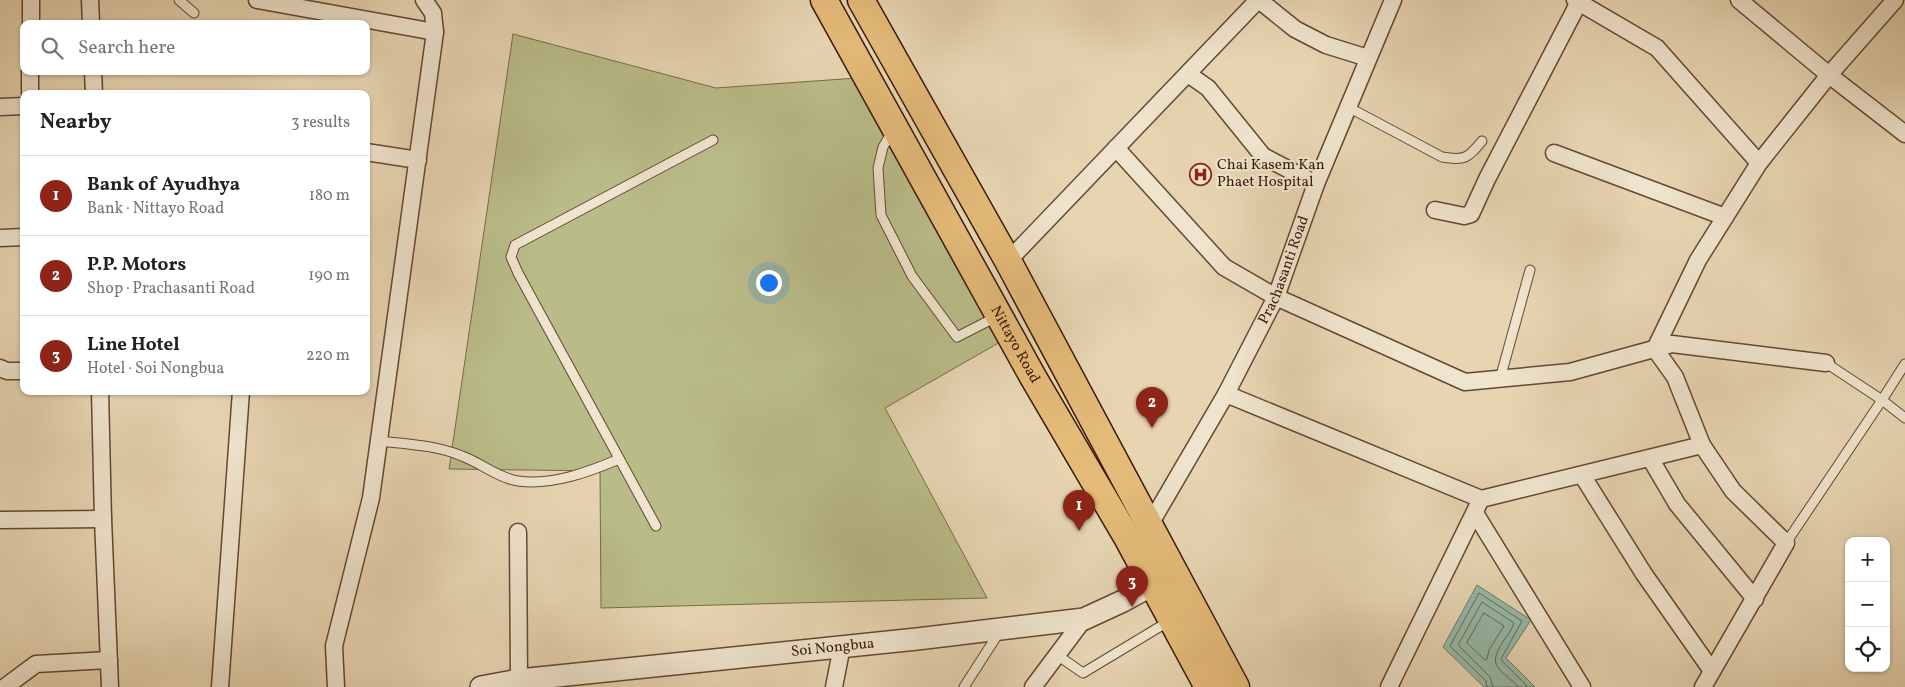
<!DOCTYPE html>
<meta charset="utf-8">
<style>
:root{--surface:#fff;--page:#f6f6f6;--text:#202124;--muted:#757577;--line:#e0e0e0;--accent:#8f2418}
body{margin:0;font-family:Vollkorn,serif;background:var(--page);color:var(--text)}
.controls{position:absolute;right:15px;bottom:15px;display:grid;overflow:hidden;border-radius:10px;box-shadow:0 1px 4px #0004}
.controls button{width:45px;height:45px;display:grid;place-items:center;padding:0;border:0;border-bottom:1px solid var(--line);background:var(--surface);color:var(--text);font:25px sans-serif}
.you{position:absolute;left:768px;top:282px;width:18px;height:18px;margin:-12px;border:4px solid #fff;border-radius:50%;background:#1a73e8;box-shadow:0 0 0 8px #1a73e833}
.badge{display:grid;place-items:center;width:32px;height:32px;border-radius:50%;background:var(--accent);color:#fff;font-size:16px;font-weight:700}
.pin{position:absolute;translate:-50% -41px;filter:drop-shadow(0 1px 2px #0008)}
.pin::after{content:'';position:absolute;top:26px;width:18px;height:15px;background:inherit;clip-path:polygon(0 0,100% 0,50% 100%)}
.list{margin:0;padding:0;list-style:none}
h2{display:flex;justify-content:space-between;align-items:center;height:65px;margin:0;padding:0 20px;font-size:21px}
h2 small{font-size:16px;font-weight:400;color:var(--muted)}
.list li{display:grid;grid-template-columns:32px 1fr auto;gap:15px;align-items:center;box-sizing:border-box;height:80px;padding:0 20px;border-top:1px solid var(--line)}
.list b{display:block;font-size:19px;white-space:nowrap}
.list p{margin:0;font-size:16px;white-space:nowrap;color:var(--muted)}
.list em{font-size:16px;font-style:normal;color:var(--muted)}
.icon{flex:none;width:28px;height:28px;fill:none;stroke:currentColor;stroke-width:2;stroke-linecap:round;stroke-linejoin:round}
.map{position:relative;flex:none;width:1905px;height:687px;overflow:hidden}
.search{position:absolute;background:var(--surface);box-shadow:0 1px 4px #0004;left:20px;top:20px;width:350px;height:55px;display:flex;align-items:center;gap:12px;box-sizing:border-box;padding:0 18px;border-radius:10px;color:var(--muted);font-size:19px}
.panel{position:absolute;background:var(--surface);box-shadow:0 1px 4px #0004;left:20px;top:90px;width:350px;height:305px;border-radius:10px}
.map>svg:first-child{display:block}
</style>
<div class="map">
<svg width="1905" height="687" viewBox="0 0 1905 687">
<rect width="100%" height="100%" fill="#e7d5b2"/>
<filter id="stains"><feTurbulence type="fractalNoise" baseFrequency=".004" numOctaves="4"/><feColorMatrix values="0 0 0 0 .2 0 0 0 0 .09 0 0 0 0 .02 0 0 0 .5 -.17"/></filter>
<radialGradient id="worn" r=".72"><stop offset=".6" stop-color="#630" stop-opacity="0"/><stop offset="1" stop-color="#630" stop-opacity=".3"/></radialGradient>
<path fill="#b9bc89" stroke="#796a47" d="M513,34l203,54 141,-10 145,263 -117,67 102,190 -386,10 -1,-137 -151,-2z"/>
<path fill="#97b9a8" stroke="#717967" d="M1477,585l54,35 -25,38 29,29h-51l-41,-40z"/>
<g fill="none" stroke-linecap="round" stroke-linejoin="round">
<g stroke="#686956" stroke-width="1">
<path d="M1484,613l20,13 -15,24 -2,9 -2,1 -18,-17z"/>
<path d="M1487,687l-1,-6 -36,-35 29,-53 43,28 -21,38 2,3 25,25"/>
<path d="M1493,687l-3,-10 -32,-32 24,-43 32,21c-2,6 -6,12 -10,17 -18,27 -5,28 15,47"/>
</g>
<defs>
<g id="service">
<path d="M179,0l15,13"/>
<path d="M1348,107l94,50c23,4 26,1 40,-16"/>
<path d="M892,132l-9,15 -5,21 3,47 31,61 45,61 39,-20"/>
<path d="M1826,363l56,37 23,-36"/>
<path d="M1500,379l30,-109"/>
<path d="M379,441c28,3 57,4 83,15 19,7 36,22 56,25 33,5 71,-9 101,-22"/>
<path d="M656,526l-138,-253 -7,-16 4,-12 198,-105"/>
<path d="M1786,543l96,-143 23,18"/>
<path d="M1057,655l26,18 88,-53"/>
<path d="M964,687l36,-56"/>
</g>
<g id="minor">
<path d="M90,0l1,24"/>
<path d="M257,0l178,32"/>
<path d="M1259,0l36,29 31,16 42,13"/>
<path d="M1575,0l82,48 102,115"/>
<path d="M1739,0l90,75 76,59"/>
<path d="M31,24v-24"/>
<path d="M93,71l1,23"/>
<path d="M1188,74l20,14 55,68 53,28"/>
<path d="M30,94v-23"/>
<path d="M0,107l24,-1"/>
<path d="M1116,148l108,119 52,30 189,85 105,-10 102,-28 154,19"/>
<path d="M366,152l52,8"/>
<path d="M1554,153l171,64"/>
<path d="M1435,210l29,6 7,-2 16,-35 92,-177"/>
<path d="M0,238l24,-1"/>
<path d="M1008,261l250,-261"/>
<path d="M0,368l7,3h17"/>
<path d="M100,391l3,128 7,168"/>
<path d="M1226,394l255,105"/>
<path d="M1702,445l-27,-68 -20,-28 43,-89 61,-97 70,-88 66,-75"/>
<path d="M1650,458l27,46 78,95"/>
<path d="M1582,475l62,99 68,97"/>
<path d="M1475,513l107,174"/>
<path d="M0,520l103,-1"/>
<path id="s1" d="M1149,526l77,-132 50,-97 40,-113 77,-184"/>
<path d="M518,532l1,148"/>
<path d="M5,687l31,-23 73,-4"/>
<path d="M220,687l21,-296"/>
<path d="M336,687l-2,-41 37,-148 64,-466 -2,-19 -9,-13"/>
<path d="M834,687l8,-41"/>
<path d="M1033,687l51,-68"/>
<path d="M1389,687l92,-188 221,-54 31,46 53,52 -83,144"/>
</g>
<g id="tertiary">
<path id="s2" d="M481,687l38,-7 398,-41 167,-20 39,-18 44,-24"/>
</g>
<g id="primary">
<path id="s3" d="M824,0l209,377 95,162 80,148"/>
<path d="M861,0l147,261 228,426"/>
</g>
</defs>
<use href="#service" stroke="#644830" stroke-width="11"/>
<use href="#minor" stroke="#644830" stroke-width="19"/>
<use href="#tertiary" stroke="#644830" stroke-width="24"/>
<use href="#primary" stroke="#391905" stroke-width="29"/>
<use href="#service" stroke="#efe4cd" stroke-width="9"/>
<use href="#minor" stroke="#efe4cd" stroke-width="16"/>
<use href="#tertiary" stroke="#efe4cd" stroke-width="21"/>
<use href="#primary" stroke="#e4ba79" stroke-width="26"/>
</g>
<defs>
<symbol id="hospital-ring" viewBox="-11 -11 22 22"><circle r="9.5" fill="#efe4cd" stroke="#8f2418" stroke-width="1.5"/><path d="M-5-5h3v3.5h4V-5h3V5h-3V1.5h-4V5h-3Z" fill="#8f2418"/></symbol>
</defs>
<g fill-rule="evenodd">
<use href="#hospital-ring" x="1188" y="162" width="25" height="25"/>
</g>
<g text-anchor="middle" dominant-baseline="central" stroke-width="4.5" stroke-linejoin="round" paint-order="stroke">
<g font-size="15" fill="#391905" stroke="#efe4cd" text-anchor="start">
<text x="1217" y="165">Chai Kasem Kan<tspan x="1217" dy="17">Phaet Hospital</tspan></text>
</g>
<g font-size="15" fill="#391905" stroke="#efe4cd">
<text stroke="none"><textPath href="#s1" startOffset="290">Prachasanti Road</textPath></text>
<text stroke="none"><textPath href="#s3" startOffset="394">Nittayo Road</textPath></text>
<text stroke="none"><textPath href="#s2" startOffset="354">Soi Nongbua</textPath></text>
</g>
</g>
<rect width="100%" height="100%" filter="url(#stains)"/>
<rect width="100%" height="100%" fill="url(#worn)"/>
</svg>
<div class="controls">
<button>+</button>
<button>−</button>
<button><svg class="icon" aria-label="locate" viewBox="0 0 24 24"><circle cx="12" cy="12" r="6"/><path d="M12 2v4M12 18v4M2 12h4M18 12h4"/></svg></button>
</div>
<div class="you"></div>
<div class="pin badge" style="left:1079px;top:531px">1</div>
<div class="pin badge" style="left:1152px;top:428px">2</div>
<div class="pin badge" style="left:1132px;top:607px">3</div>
<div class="search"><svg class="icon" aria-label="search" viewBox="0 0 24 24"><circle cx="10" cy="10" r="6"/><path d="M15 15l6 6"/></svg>Search here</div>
<section class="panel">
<h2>Nearby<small>3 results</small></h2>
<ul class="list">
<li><span class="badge">1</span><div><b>Bank of Ayudhya</b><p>Bank · Nittayo Road</p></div><em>180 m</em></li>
<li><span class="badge">2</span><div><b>P.P. Motors</b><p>Shop · Prachasanti Road</p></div><em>190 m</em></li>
<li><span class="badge">3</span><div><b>Line Hotel</b><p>Hotel · Soi Nongbua</p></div><em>220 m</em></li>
</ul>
</section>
</div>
